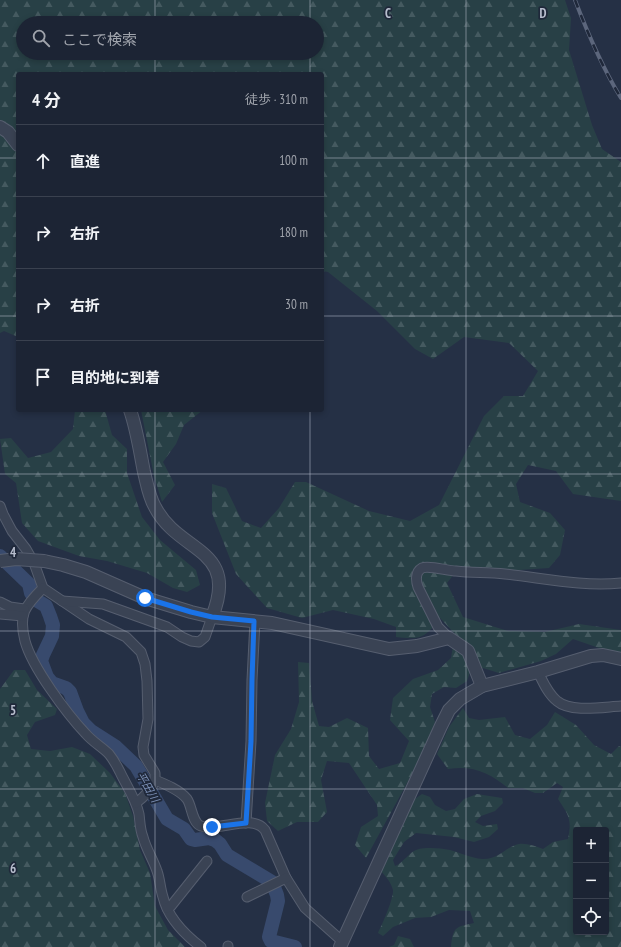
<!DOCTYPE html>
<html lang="ja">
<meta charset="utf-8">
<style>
:root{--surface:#1c2434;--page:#293040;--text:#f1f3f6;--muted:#a0a4ac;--line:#3a414f}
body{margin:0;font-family:"PT Sans Narrow","Noto Sans JP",sans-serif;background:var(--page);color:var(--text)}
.controls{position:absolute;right:12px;bottom:12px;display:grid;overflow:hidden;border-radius:4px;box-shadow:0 2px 6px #0003}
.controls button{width:36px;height:36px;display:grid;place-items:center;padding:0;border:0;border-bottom:1px solid var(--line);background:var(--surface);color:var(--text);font:20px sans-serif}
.stop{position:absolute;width:12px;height:12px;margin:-9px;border:3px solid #1a73e8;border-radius:50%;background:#fff}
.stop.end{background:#1a73e8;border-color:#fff;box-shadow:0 1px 4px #0008}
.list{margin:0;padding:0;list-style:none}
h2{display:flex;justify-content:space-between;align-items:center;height:52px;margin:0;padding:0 16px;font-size:17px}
h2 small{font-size:13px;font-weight:400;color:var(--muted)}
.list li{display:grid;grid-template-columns:26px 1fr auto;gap:12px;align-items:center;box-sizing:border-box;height:72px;padding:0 16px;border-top:1px solid var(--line)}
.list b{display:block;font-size:15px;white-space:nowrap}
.list em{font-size:13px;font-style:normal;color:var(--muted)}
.icon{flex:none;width:22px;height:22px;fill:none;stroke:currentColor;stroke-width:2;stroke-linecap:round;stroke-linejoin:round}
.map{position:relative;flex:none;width:621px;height:947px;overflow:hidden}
.search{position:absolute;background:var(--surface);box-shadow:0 2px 6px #0003;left:16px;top:16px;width:308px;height:44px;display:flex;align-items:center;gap:10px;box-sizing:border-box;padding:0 14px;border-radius:22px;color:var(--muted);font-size:15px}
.panel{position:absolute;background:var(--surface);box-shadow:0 2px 6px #0003;left:16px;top:72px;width:308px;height:340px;border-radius:4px}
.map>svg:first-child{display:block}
</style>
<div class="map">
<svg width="621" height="947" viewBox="0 0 621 947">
<defs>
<pattern id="forest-firs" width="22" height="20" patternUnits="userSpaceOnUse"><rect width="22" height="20" fill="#284046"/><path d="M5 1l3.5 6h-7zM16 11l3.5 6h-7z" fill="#455a60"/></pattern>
</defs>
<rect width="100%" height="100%" fill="#253045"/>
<g fill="url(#forest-firs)" fill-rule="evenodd">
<path d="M0,0h565l6,18 -2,32 23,75 10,24 19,13v339l-48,-7 -17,-23 -28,-6 -12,19 4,18 30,11 15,17 -5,25 -11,13 -43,3 -48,-2 -11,14 16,34 45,14 37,1 34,-8 42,6v22l-19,-3 -29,-10 -17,15 -15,7 -42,12 -16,-5 -13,4 -3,9 -11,7 -12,-1 -12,7 -2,13 5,15 -12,32 -57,104 -11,-13 6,-18 17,-11 -1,-11 -28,-42 -22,-2 -6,19 6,32 -9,10h-21l-19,9 -11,-10 -2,-18 10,-48 16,-26 8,-27 -1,-40 11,1 3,38 7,25 10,1 18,-9 21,10 1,28 10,13 21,-6 9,-22 -19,-21 3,-22 20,-19 25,-9 13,-12 4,-24 -15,-16c-15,20 -19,22 -44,19v-10l-22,-8 -41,-9 -31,8 -35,-10 -31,-34 -24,-61v-29l14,4 16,33 19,7 18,-20 16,-26h11l63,29 41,10 29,-16 45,-89 20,-20h19l15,-25 -29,-28 -45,-6 -31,22 -18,-10 -38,-38 -49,-39 -6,-1v-197h-304v263l-14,-6 -4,2zM23,23h294v30h-294z"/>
<path d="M75,410h30l7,25 15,14v24l15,44 18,23 36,30 4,15 -13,7 -14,-4 -26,-15 -40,-12 -28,-5 -41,-15 -16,-18 -6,-40 -11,-9 -5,-35 11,-1 17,20 23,-6 22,-23z"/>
<path d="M141,410h62l-19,15 -8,19 -13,18 12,23 -13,17 -8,-26z"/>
<path d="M14,670h11l12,20 20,19 -2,6 -20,7 -8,13 4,14 19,2 22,-4 18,7 20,19 15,20 8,23 7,34 10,23 5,33 13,24 17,17h-185v-258z"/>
<path d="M463,708l6,10 10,2 26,-3 10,18 15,4 17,-14 8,-13 21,13 18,20 17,9 8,-8 2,1v200h-170c2,-21 5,-20 23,-24l-4,-12 -21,-1 -18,7 -16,1 -22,9 -10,9 -5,-3c4,-8 16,-35 15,-43 -2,-8 -7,-13 -12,-19l31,-70 10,-7 8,3 5,8 11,6 9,-2 9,-10 13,-5 25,4 1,5 -8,8 -14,5 -6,6 8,4 14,-2 1,5 -9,8 -15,5 -20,-5 -38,-4 -12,9 -11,18 2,6c9,-3 14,-15 24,-17 9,-2 21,-1 31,1 11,3 21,8 32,9 17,1 23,-12 37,-15 7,-1 16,2 24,5l10,-7 15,-3c4,-20 1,-23 -10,-40l5,-12 -6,-4 -14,10h-8l-12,-5h-15c-19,-16 -36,-23 -60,-19l-11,-15 12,-27zM576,830h30v102h-30z"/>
<path d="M398,936l12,3 4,8h-25l5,-2z"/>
</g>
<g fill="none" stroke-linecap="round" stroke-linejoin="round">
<path stroke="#384a6d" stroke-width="14" d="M0,556l29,28 2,9 5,7 10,6 4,10 3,9 -1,11 -9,19 -2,6 6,16 5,6 14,5 4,4 7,19 6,12 8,8 25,16 20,19 31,53 17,10 7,10 4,1 14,-2 6,2 5,4 7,11 45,27 5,13 1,6 -9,36 2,4 24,6"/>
<defs>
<g id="minor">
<path d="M0,506l3,8 9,17 14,18 8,14 9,25 46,31 37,18 15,15 4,12 2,17 1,38 -5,28 1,8 11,18v7c10,4 25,10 32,19 5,7 5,24 14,27 18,6 51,-13 64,4l21,48 19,30 38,34"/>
<path d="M43,588c-18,18 -25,26 -18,53 7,26 42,73 61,93 7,8 16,13 23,20 4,5 8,12 11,18 6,13 16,27 19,42 1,8 1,16 4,23 3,12 10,22 14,34 3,8 3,17 6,26 5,21 21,37 38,50"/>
<path d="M62,601l41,3 64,23 15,10 9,4 8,1 6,-5 7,-20"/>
<path d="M0,602l10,5 14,2"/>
<path d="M0,614l23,2"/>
<path d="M449,638l-11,-11 -20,-40c-2,-6 -3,-15 4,-19 7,-3 26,3 34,3 16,2 32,1 49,3 38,4 77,13 116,9"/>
<path d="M538,672c5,10 10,22 19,29 14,12 46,6 64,5"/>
<path d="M136,803c7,-5 17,-15 19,-23"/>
<path d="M246,823l5,-82 1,-61 3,-59"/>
<path d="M247,897l39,-19"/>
<path d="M167,908l4,-2 36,-45"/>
<path d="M228,946v1"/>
</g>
<g id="tertiary">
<path d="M0,127l8,5 10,13"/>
<path d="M130,410c7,20 10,42 14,62 3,12 5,25 11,35 24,47 85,40 57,110"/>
<path d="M44,561l19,4 23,7 59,26 46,14 21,5 60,6 117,26 28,-3 32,-8 19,13 14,35"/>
<path d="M340,947l101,-221 8,-16 11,-11 22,-13 56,-14 53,-16 12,-1 18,4"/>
</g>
</defs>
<use href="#minor" stroke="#565e6f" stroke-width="11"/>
<use href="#tertiary" stroke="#565e6f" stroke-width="14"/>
<use href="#minor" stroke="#3a4354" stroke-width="9"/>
<use href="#tertiary" stroke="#3a4354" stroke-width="12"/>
<defs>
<path id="rail" d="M575,0c13,34 27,67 46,98"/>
</defs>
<use href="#rail" stroke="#5c667c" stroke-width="4"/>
<use href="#rail" stroke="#1f283a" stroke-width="2.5" stroke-dasharray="8" stroke-linecap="butt"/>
<defs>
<path id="tertiary-bridge" d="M0,561l16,-2 28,2"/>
</defs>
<use href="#tertiary-bridge" stroke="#565e6f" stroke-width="14" stroke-linecap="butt"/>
<use href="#tertiary-bridge" stroke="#3a4354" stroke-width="12"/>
</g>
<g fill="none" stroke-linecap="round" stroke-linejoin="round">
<path stroke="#1a73e8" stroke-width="5" d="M145,598l46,14 21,5 42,4 -2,59 -1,61 -5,82 -34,4"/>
</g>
<path fill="none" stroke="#b8bece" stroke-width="1" stroke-opacity="0.55" d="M155,0v23M310,0v23M466,0v947M155,53v21M310,53v21M0,158h18M322,158h299M0,316h18M322,316h299M155,410v537M310,410v537M0,474h621M0,631h621M0,789h621"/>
<g text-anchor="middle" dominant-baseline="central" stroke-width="3.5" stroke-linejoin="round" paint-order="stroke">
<g font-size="11" font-style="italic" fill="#7d91b7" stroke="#1f283a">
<text transform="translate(148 787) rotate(60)">平田川</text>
</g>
</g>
<g font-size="13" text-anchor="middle" font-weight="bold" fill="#b8bece" stroke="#1f283a" stroke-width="3.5" stroke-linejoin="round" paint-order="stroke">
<text x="388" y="18">C</text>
<text x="543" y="18">D</text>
<text x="13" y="557">4</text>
<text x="13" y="715">5</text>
<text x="13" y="873">6</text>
</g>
</svg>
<div class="controls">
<button>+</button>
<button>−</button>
<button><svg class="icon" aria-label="locate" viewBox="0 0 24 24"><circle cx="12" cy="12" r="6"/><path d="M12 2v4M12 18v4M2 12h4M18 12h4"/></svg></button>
</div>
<div class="stop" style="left:145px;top:598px"></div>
<div class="stop end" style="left:212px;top:827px"></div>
<div class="search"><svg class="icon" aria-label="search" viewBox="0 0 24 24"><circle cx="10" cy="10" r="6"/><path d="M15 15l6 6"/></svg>ここで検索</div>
<section class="panel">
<h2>4 分<small>徒歩 · 310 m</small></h2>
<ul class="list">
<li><svg class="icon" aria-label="ahead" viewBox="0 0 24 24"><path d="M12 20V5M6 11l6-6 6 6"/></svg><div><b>直進</b></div><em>100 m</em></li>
<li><svg class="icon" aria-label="right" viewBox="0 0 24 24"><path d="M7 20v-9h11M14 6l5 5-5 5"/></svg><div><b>右折</b></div><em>180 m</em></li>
<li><svg class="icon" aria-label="right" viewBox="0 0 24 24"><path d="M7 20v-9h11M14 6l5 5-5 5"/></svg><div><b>右折</b></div><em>30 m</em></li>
<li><svg class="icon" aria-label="arrive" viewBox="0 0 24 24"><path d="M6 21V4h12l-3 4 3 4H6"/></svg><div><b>目的地に到着</b></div></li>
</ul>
</section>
</div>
